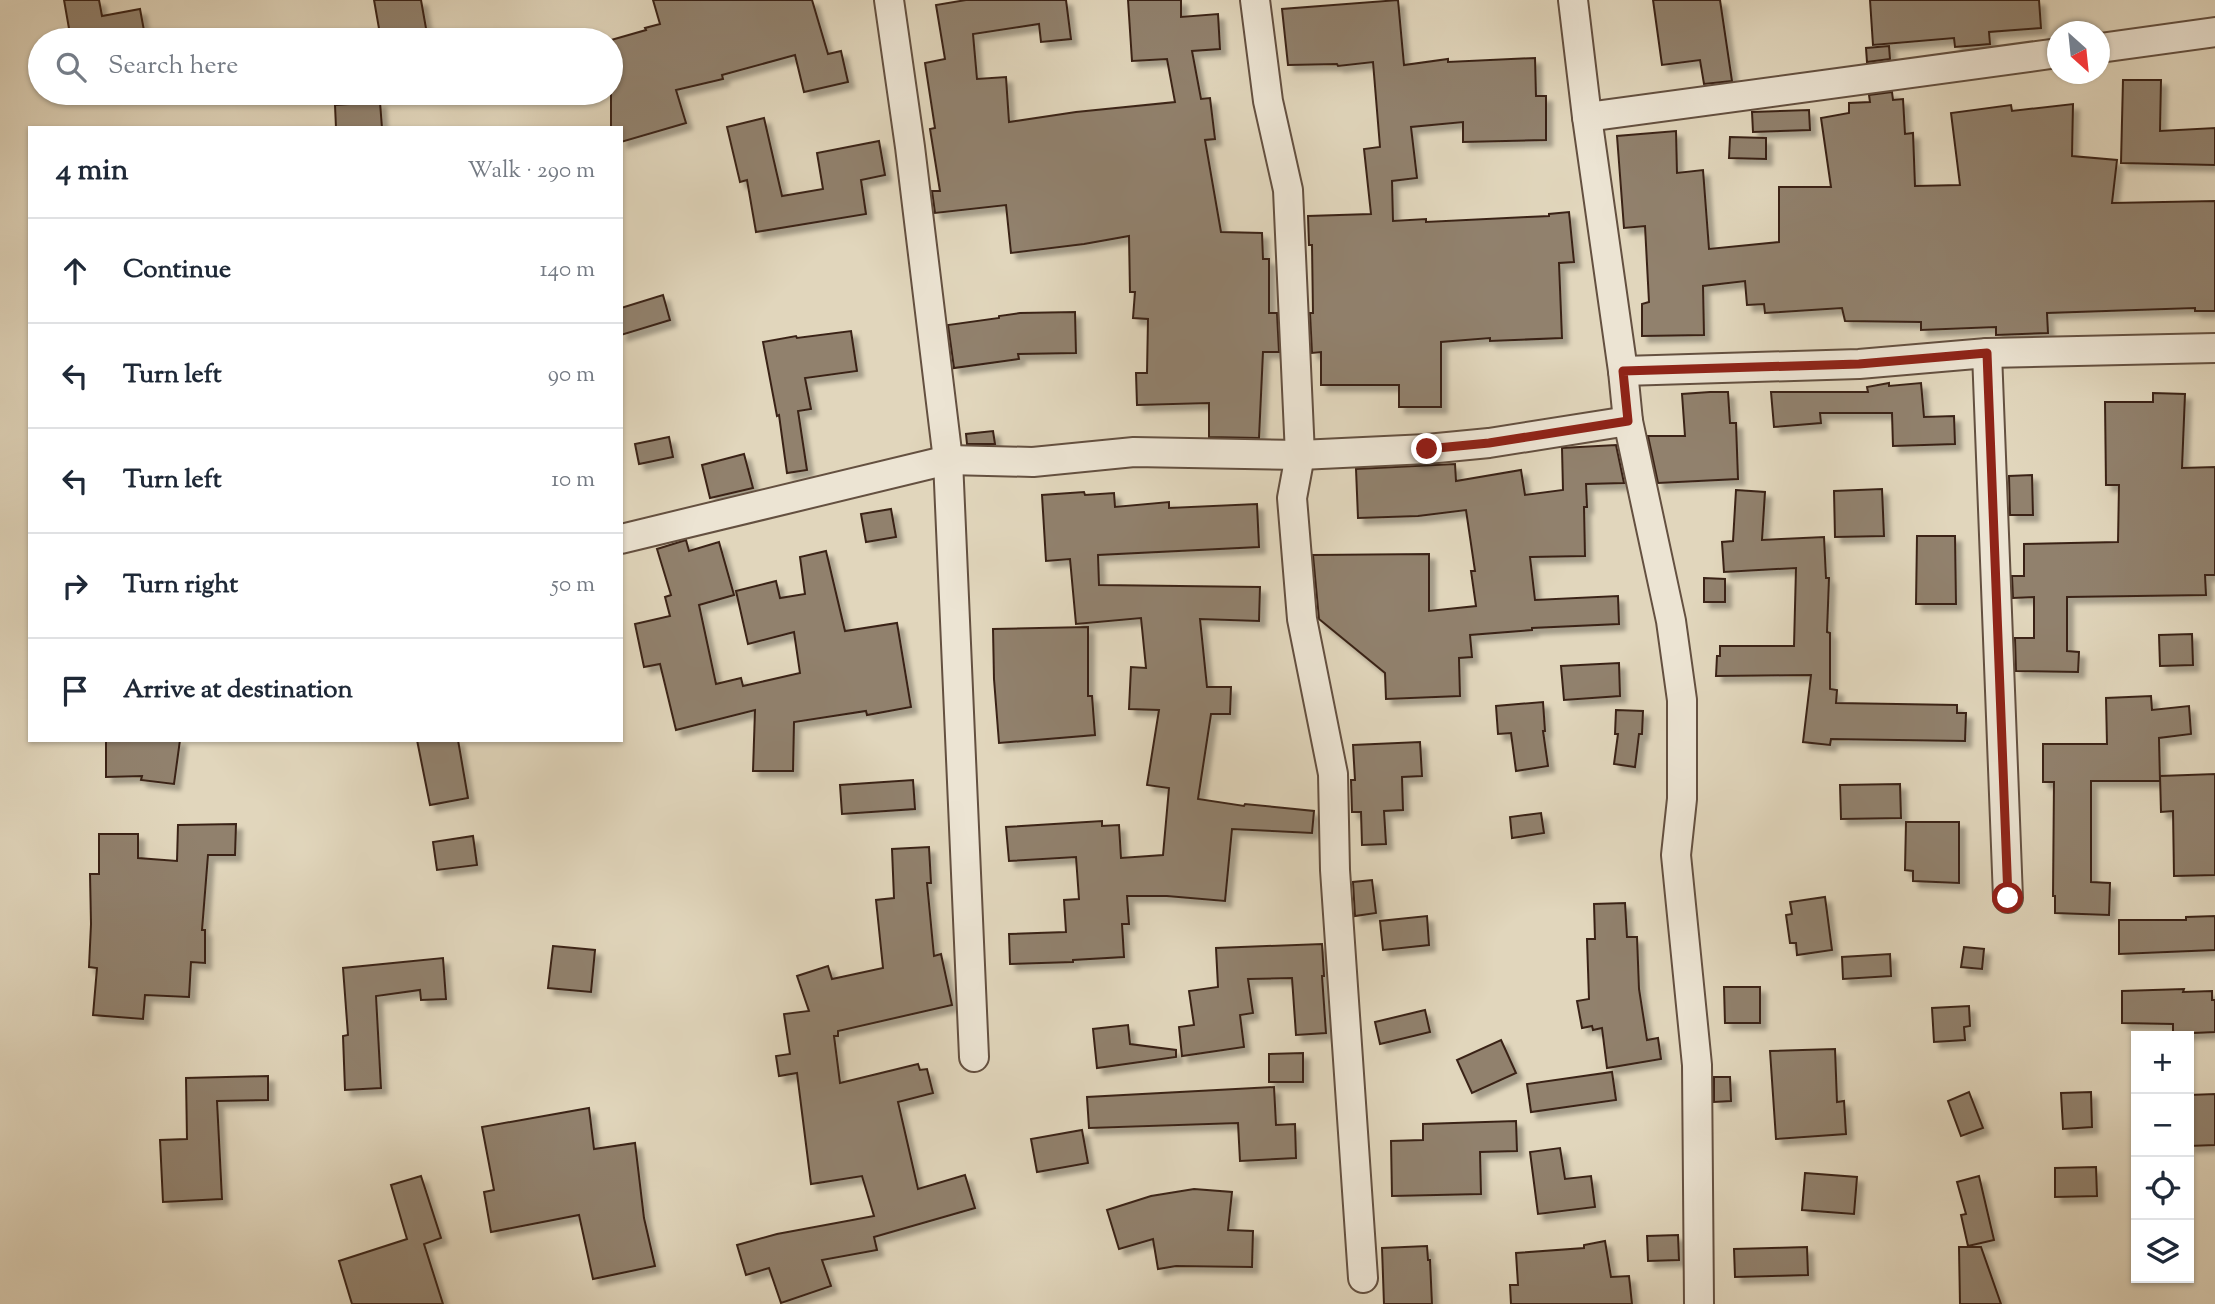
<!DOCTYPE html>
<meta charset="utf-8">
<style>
:root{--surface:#fff;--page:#f2f2f3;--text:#1f2937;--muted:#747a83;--line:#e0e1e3}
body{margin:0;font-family:"Sorts Mill Goudy",serif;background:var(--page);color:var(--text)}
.controls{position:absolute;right:21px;bottom:21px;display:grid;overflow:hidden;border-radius:0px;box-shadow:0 2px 5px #0004}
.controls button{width:63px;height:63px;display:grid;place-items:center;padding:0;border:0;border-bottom:2px solid var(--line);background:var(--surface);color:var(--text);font:35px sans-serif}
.compass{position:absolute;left:2047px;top:21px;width:63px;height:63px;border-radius:50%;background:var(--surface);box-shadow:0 2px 5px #0004;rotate:153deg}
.stop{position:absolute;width:21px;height:21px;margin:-16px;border:5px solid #8f2418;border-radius:50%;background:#fff}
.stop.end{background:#8f2418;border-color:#fff;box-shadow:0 2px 7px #0008}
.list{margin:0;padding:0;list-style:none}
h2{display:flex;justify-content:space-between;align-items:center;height:91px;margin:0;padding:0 28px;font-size:30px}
h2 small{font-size:23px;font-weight:400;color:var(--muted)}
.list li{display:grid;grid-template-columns:46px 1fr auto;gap:21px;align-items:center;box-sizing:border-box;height:105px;padding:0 28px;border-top:2px solid var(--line)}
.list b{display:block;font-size:26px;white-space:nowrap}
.list em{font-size:23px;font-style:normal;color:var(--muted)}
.icon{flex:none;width:38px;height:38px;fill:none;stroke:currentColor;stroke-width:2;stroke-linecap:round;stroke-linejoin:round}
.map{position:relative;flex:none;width:2215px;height:1304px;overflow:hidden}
.search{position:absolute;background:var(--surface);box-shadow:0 2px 5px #0004;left:28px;top:28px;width:595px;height:77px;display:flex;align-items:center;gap:18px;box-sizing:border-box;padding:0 24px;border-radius:38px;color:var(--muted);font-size:26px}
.panel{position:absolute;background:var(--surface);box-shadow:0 2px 5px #0004;left:28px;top:126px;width:595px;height:616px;border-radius:0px}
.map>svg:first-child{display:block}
</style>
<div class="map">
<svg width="2215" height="1304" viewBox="0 0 2215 1304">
<defs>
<filter id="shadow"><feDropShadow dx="6" dy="6" stdDeviation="2" flood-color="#0004"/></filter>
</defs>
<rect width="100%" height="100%" fill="#e1d6bc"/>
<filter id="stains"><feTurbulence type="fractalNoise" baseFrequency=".00286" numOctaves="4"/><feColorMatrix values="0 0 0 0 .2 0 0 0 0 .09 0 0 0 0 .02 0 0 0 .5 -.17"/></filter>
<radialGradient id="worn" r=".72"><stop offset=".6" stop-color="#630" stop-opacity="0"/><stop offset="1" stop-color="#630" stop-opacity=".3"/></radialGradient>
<g fill="#91816d" stroke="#3a2417" stroke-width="2" filter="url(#shadow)">
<path d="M64,0h35l3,16 38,-7 5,27 -8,1v3h-66z"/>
<path d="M374,0h47l6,34 -46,6z"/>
<path d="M653,0h159l16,54 13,-3 7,31 -44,10 -9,-37 -73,20 1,4 -47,11 10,33 -65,19v-14h-10v-88l35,-10 -1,-2 15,-4z"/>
<path d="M966,0h100l5,39 -30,3 -2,-18 -66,10 4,45 29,-2 3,45 67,-10 99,-10 -8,-43 -35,2 -4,-61h53v17l37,-3 2,35 -28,2 9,48 9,-1 5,41 -10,1 16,92 41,1 1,26h6v54h8l2,39h-16l-4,86 -50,-1v-34l-72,2 -1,-32h11l1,-54 -15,-1 2,-26h-5l-1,-56 -45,8 -73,9 -5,-48 -71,8 -3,-22h8l-10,-62 5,-1 -10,-65 20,-4 -9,-54z"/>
<path d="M1398,0l6,65 44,-6v3l87,-4 1,38h10v44l-83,2v-20l-52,5 6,51 -25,3 1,40 33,-2v3l123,-6v-2l20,-2 5,50 -15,1 3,75 -72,3v-3l-49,4v65h-42v-22h-78v-33l-9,1 -2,-40h3l-1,-68h-3l-1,-29 63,-2 -7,-65 16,-2 -7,-85 -35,4 -1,-2 -49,1 -6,-56z"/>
<path d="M1653,0h67l12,81 -28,3 -4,-24 -38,5z"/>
<path d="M1870,0h169l2,28 -52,4 1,12 -35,3 -1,-9 -81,7z"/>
<path d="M1889,46l1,13 -23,3 -1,-14z"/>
<path d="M2123,80h38l-1,51 55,-3v37l-94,-2z"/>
<path d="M1892,92l1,8 10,-1 2,35 8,-1 2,53 45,-1 -9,-72 60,-8 1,6 61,-7 -1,52 45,4 -5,43 103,-2v110h-20v-3l-148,5 1,20 -52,2v-8l-75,3v-8l-76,-1 -3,-13 -77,5 -1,-9 -17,1 -2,-24 -42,5 1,49 -62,1v-32l7,-2 -4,-76 -21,2 -7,-92 59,-5 1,42 26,-3 6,79 70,-7v-55h52l-10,-69 28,-5v-10l21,-1 -1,-7z"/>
<path d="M380,102l2,26h-46l-1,-23z"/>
<path d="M1809,110l1,20 -57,2 -1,-20z"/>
<path d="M764,118l18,78 41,-7 -6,-36 62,-12 6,34 -24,5 5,34 -110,18 -9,-52 -7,2 -13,-55z"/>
<path d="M1730,137l36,1v21l-37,-1z"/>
<path d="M663,295l7,25 -49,15v-27z"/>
<path d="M1075,312l1,41 -58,1 1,5 -65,9 -6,-43 51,-7v-2l21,-3z"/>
<path d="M851,331l6,40 -52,7 6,31 -13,2 9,59 -20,3 -8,-58 -2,1 -14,-74 33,-6 1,2z"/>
<path d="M1889,383v3l32,-3 3,34 30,-1 1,28 -62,2 -1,-33h-72l1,10 -47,4 -3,-35h97l-1,-5z"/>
<path d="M1710,392h18l2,31h6l2,56 -80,4 -10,-47h37l-3,-42z"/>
<path d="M2153,393l32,1 -3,74 33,-1v108h-10l1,20 -139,2v54l12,1 -1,20 -62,-1 -1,-33h19v-41l-21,1 -1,-22h12v-32l94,-2 1,-57h-13l-1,-83h48z"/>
<path d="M993,431l2,13h-28l-1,-10z"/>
<path d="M669,437l4,20 -34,7 -4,-20z"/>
<path d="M1616,445l8,38 -38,1 1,23h-3l1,49 -55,1 5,43 83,-4 1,28 -87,4v2l-62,5 2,22 -13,1 1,38 -74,3 -1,-26 -66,-54 -6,-64 116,-1v57l47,-5 -5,-35h4l-9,-61 -48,6 -60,2 -2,-49 99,-5 1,17 65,-11 4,25 38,-5 -1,-42z"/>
<path d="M744,454l9,34 -43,10 -8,-33z"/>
<path d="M2032,475l1,40h-23l-1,-39z"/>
<path d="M1882,489l2,47 -49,1 -1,-46z"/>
<path d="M1736,490l29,2 -3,48 62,-3 2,41h3l-2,54 3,1v56l7,1 -1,13 121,2v8h9l-1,28 -134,-2 -1,6 -27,-3 8,-67 -95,1 1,-20h3v-10h74l2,-78 -72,4 -2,-30 11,-1z"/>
<path d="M1084,492l1,3 29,-2 1,14 54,-5v6l88,-4 2,43 -161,8 1,30 161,2 -1,34 -59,-2 7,68h24l-1,27h-19l-13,85 46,7 1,-2 69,7 -2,22 -80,-4 -7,72 -58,-5h-40l2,28h-7l2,33 -51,3v2l-63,2 -1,-30 57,-2 -2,-32 15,-1 -3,-42 -67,4 -3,-34 96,-6v5l17,-1 2,33 42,-3 6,-67 -22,-3 12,-75 -30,-1 2,-42 15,1 -5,-50 -65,6 -6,-65 -24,2 -4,-66z"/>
<path d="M891,509l5,28 -30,5 -5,-28z"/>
<path d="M1917,536h38l1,68h-40z"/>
<path d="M686,540l3,11 30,-9 15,53 -35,10 17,79 25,-6 2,8 57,-13 -6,-41 -46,12 -12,-53 40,-10 4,17 25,-4 -5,-37 26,-6 19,80 52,-8 14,84 -44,8 -1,-4 -72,11 -1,49h-40l2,-61 -79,20 -16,-66 -16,3 -9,-43 35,-8 -5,-19 6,-2 -14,-46z"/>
<path d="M1704,578l21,1v23h-21z"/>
<path d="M1088,627v69h4l3,39 -96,8 -5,-64 -1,-50z"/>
<path d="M2192,634l1,31 -33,1 -1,-31z"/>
<path d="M1619,663l1,33 -56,4 -3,-34z"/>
<path d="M2151,696l1,14 37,-4 2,28 -32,4 1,43h-69v101l19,1 -1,32 -54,-2v-17h-2l1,-114h-11v-38h64l-1,-46z"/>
<path d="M1543,702l2,29h-2l5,35 -32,5 -5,-38 -13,1 -2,-28z"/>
<path d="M1616,710l27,1 -1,23h-3l-4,33 -21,-3 4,-30h-3z"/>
<path d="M106,740h74l-6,44 -33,-4 1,-4 -36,1z"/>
<path d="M417,740h41l10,58 -38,7z"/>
<path d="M1420,742l2,34 -20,1 1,33 -19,1 2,33 -24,1 -1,-33h-9l-1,-32h4l-2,-35z"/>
<path d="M2215,774v101l-41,1 -1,-65 -12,1 -1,-36z"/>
<path d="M913,780l2,29 -73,5 -2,-29z"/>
<path d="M1900,784l1,34 -60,1 -1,-34z"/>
<path d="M1541,813l3,20 -32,5 -2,-21z"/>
<path d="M1906,822h53v61l-46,-2v-10l-8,-1z"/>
<path d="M236,824l-1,31h-27l-6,75h3v33l-14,-1 -2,35 -44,-2 -2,24 -50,-4 4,-47 -8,-1 2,-43 -1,-50h9v-40h39v24l39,3 1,-36z"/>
<path d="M473,836l4,29 -40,5 -4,-28z"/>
<path d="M929,847l2,36h-4l7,73 7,-2 11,51 -114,26v5h-4l6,47 78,-19 2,6 7,-1 6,24 -35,9 20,87 47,-14 10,33 -101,29 3,13 -55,10 9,26 -50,17 -12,-35 -23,7 -9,-30 40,-11 97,-18 -12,-40 -51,8 -14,-111 -18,3 -3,-20 14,-2 -6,-40 25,-3 -12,-35 31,-10 4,13 51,-11 -7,-68 18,-2 -2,-49z"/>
<path d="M1372,880l4,33 -21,3 -2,-34z"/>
<path d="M1825,897l7,53 -35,5 -1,-12h-6l-4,-28 6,-1 -2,-12z"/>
<path d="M1625,903l2,34h10l2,52 8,51 11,-2 3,21 -54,9 -5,-40 -9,2 -1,-4 -10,2 -5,-27 12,-2 -2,-60h8l-1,-35z"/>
<path d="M1427,916l2,29 -46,5 -3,-29z"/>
<path d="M2215,916v34l-96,4v-34h67v-3z"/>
<path d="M1322,944l2,32h-2l4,57 -30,2 -4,-57 -44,1 5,34 -13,2 4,32 -62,9 -3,-29 15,-2 -5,-34 29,-4 -2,-39z"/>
<path d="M553,946l42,4 -4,42 -43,-4z"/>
<path d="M1964,947l20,2 -2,20 -21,-2z"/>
<path d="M1890,954l1,22 -48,3 -1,-22z"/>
<path d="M443,958l3,41 -25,1 -1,-10 -44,6 5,92 -36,2 -2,-54 5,-1 -5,-67z"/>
<path d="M1724,987h36v36h-35z"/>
<path d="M2184,989l-1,3 29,-1v9h3v32l-42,2v-10l-51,-1v-32z"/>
<path d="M1969,1006l1,20 -6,1 1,13 -31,2 -2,-34z"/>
<path d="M1425,1010l5,22 -50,12 -5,-22z"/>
<path d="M1128,1025l2,19 46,6v7l-79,11 -4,-39z"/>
<path d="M1501,1040l15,33 -44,20 -15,-33z"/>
<path d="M1835,1049l2,53 7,-1 2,33 -70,5 -6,-88z"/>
<path d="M1303,1053v29h-34v-28z"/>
<path d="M1612,1072l4,28 -85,12 -4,-28z"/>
<path d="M268,1076v24l-51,1 5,98 -59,3 -3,-62 27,-1 -1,-61z"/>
<path d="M1714,1077h16l1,24 -17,1z"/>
<path d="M1274,1087l2,38 19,-1 1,34 -56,3 -2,-38 -149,5 -2,-31z"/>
<path d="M1969,1092l14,36 -22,8 -13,-35z"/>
<path d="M2091,1092l1,35 -29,2 -2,-36z"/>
<path d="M2215,1094v51l-26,1v-51z"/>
<path d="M589,1108l5,41 41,-6 9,75 11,48 -62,13 -14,-64 -88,17 -7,-40 10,-2 -12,-63z"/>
<path d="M1516,1121l1,30 -37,1 1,42 -89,2 -1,-55 32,-1v-16z"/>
<path d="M1082,1130l6,33 -51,9 -6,-33z"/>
<path d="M1560,1148l5,31 26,-3 4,31 -57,7 -8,-62z"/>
<path d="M2096,1167l1,29 -42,1v-29z"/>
<path d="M1805,1173l52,4 -3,37 -52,-4z"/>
<path d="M421,1176l20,62 -17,6 19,60h-91l-13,-43 68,-22 -16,-54z"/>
<path d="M1979,1176l15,64 -26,6 -7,-31 5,-1 -9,-32z"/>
<path d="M1194,1189l38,3 -4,38 25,1 -1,36 -76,-1 -18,3 -5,-30 -34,10 -12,-39 44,-14z"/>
<path d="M1678,1235l1,25 -31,1 -1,-25z"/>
<path d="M1605,1241l6,36 18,-1 3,28h-121l-1,-19h8l-2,-32 68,-5v-3z"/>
<path d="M1427,1246l1,14h2l2,44h-48l-2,-56z"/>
<path d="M1807,1247l1,28 -73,2 -1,-28z"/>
<path d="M1959,1247h22l20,57h-41z"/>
</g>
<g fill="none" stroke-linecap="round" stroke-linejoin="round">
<defs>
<g id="minor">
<path d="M889,0l21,147 38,313 26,597"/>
<path d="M1255,0l13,101 20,89 12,265 -8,43 10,121 31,155 2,96 28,408"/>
<path d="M1573,0l14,117 36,254 5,50 43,200 11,79v99l-6,56 21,210 2,239"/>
<path d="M2100,48l115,-16"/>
<path d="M1587,117l471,-64"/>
<path d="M1987,353l21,545"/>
<path d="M1623,371l236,-7 128,-11 228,-5"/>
<path d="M621,539l327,-79 85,2 101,-10 166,3 127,-6 62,-6 139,-22"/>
</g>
</defs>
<use href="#minor" stroke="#645040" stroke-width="32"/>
<use href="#minor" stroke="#ece4d3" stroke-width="28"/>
</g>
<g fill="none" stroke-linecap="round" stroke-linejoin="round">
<path stroke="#8f2418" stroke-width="9" d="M1427,449l62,-6 139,-22 -5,-50 236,-7 128,-11 21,545"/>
</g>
<rect width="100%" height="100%" filter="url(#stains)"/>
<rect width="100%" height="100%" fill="url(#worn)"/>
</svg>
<div class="controls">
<button>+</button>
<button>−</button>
<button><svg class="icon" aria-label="locate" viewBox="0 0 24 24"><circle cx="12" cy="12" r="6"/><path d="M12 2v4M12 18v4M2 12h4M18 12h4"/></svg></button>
<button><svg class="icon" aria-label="layers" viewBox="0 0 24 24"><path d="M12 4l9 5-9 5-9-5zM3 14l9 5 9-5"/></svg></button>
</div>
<svg class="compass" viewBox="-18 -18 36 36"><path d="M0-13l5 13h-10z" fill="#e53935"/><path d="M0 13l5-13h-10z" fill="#747a83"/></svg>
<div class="stop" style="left:2008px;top:898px"></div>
<div class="stop end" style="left:1427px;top:449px"></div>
<div class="search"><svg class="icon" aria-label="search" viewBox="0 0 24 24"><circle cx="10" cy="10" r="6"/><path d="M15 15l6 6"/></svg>Search here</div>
<section class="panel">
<h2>4 min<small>Walk · 290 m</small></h2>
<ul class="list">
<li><svg class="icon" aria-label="ahead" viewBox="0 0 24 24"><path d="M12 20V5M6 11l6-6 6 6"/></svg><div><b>Continue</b></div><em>140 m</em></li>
<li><svg class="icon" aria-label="left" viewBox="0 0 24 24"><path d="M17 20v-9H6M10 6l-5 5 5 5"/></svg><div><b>Turn left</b></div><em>90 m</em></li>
<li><svg class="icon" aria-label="left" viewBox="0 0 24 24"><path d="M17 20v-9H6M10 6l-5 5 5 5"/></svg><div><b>Turn left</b></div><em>10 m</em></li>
<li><svg class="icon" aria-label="right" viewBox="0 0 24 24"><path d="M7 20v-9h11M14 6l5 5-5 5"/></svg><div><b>Turn right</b></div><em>50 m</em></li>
<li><svg class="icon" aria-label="arrive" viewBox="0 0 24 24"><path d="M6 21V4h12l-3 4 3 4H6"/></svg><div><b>Arrive at destination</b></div></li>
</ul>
</section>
</div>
